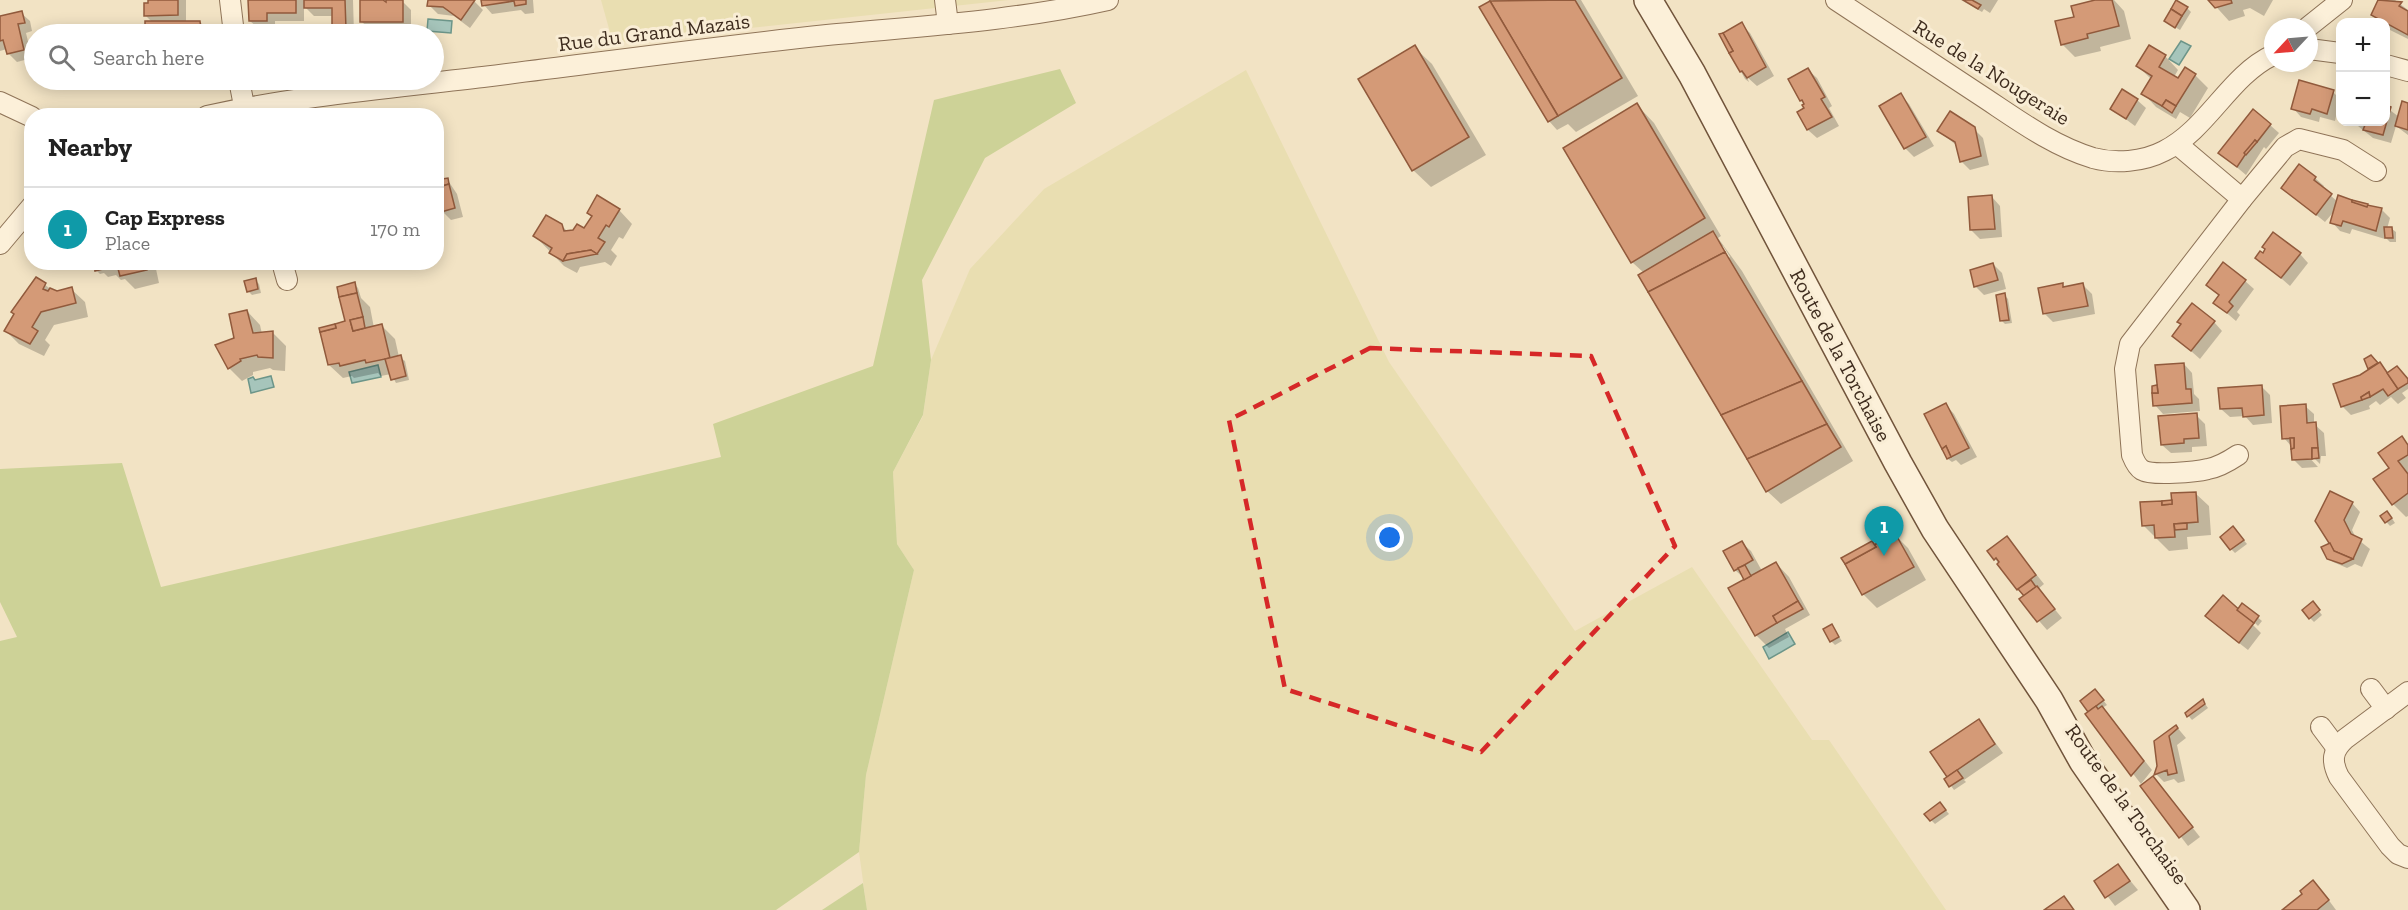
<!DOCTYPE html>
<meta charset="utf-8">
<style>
:root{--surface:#fff;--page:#f2f2f2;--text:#222;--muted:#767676;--line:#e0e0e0;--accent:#a42228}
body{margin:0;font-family:"Zilla Slab",serif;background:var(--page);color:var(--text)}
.controls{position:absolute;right:18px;top:18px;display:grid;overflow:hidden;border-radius:12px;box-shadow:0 3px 15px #0003}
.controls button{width:54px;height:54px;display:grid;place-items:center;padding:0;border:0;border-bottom:2px solid var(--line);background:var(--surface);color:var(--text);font:30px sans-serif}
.compass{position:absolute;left:2264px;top:18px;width:54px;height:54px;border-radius:50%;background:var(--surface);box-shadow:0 3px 15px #0003;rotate:244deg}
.you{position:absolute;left:1390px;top:538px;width:21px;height:21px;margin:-15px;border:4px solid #fff;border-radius:50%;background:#1a73e8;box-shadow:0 0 0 9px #1a73e833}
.badge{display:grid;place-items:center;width:39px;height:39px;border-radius:50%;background:var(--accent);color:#fff;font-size:20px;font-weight:700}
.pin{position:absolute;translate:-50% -50px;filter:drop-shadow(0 2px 3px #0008)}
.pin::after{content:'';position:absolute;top:32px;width:21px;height:18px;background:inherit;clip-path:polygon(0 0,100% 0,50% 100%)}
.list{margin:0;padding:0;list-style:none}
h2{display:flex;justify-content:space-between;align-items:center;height:78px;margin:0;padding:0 24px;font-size:26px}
h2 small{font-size:20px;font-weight:400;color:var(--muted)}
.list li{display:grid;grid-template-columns:39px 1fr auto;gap:18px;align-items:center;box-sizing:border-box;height:84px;padding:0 24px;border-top:2px solid var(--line)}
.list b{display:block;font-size:22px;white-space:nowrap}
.list p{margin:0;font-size:20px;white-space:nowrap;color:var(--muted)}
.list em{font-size:20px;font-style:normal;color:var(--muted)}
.icon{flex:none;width:33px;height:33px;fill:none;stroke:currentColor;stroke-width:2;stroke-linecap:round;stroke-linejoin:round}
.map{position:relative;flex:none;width:2408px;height:910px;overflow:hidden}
.search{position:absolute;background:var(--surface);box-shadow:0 3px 15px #0003;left:24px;top:24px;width:420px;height:66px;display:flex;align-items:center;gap:15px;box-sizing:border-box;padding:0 21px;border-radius:33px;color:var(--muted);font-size:22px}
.panel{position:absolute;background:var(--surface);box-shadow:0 3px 15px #0003;left:24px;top:108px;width:420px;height:162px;border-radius:24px}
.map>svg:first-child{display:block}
</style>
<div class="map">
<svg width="2408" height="910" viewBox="0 0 2408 910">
<rect width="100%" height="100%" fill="#f2e3c4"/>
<g fill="#e9deb1">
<path d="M601,0h408l-396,43z"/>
<path d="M1246,70l143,292 186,269 117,-64 120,173h17l117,170h-1079l-8,-58 7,-77 48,-205 -17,-26 -4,-72 30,-56 8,-56 39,-91 74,-80z"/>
</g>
<g fill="#cdd297">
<path d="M1060,69l16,34 -91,55 -63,122 9,80 -8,55 -30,57 4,72 17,26 -48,205 -7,77 -83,58h-776v-269l17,-4 -17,-35v-133l122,-6 39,124 560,-130 -8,-33 160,-58 61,-266z"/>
<path d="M863,883l4,27h-45z"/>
</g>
<g fill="#a6c5bb" stroke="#6c9589" stroke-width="1.5">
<path d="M428,19l24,2 -1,12 -24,-2z"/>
<path d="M2181,41l10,5 -12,19 -10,-6z"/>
<path d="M378,365l3,12 -29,6 -3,-11z"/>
<path d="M271,376l3,11 -23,6 -3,-14 5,-2 2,3z"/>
<path d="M1788,632l7,12 -26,15 -6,-12z"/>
</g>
<g fill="#0003" fill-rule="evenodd">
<path d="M150,0h36v22h14l9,9v3h-62v-11h6l-8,-8z"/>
<path d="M250,0h103l1,34h-14l-7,-6v-12h-19l-10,-10v15h-29v8h-16l-9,-8z"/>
<path d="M362,0l40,1 9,9v20h-40l-9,-8z"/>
<path d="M429,0h44l10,10 -13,18 -16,-12 -16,-2 -9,-9z"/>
<path d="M483,0h50l1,13 -9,1 -4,-4 -29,4 -8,-9z"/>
<path d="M1494,0h87l57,96 -62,36 -8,-8 -11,6 -8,-9 -68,-114z"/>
<path d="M1961,0h37l-8,13 -6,-4 -2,3z"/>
<path d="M2100,0h14l10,11 7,28 -31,8 1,4 -26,6 -13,-13z"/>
<path d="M2210,0h63l-9,16 -14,-8 -7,2 2,6 -16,5z"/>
<path d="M2380,0h15l13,10v29l-22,-11v-6h-5l-8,-7z"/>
<path d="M2187,8l4,4 -11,18 -10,-6z"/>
<path d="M21,13l9,8 2,10 -6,2 6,25 -15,4 -9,-9 -1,-4 -7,2v-33z"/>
<path d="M1741,24l9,9 24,43 -17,10 -10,-9 2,5 -4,-3 -24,-44z"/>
<path d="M1414,47l18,17 54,91 -55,32 -18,-17z"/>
<path d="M2165,56l13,14 -4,7 4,3 17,-5 13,13 -18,30 -10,-6 -4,7 -20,-12 -13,-14 8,-14 -13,-13z"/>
<path d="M1808,70l9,8 15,28 -3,2 10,18 -22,12 -9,-8 -9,-18 7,-3 -5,-9z"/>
<path d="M2333,92l7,7 -5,22 -15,-4 -1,5 -18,-5 -8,-9z"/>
<path d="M1901,95l8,9 25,42 -20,11 -9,-9 -24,-41z"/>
<path d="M2137,100l9,8 -11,18 -23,-17z"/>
<path d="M1637,105l17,18 67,113 -3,2 24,33 111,190 -72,43 -14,-13 -123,-218 -12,-11zM1720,246h3l7,11 -3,2z"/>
<path d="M2408,105v30l-12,-9 -5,17 -18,-5 -20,-16h33v-15l13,10z"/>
<path d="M2270,125l9,8 -13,16 -2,-2 -18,28 -26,-22z"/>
<path d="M1974,129l9,9 6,27 -19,5 -9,-9 -5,-16 -17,-14z"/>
<path d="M2315,178l9,8 -2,2 16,14 44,8 8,8 -3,11h5l4,3v10h-6l-5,-5v2l-33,-10 -2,5 -10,-3 -8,-9 4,-13 -11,13 -42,-34z"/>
<path d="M447,179l10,15 6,23 -12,3 -8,-8 -7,1v-31z"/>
<path d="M598,197l21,13 13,14 -9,15 -4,-2 -8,13 6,6 -6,10 -6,-4 -25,5 -3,6 -13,-7 -29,-30 26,-11 7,7 16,-2 9,-13 -5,-4z"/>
<path d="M1992,197l8,9 2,31 -22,2 -9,-9z"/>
<path d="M2300,254l8,9 -18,23 -33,-29 6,-2z"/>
<path d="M95,262h70l1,4 -10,3 3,14 -24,6 -10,-10 -4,1 -5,-5 -8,2 -4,-4 -4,1 -4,-4z"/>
<path d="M1993,264l9,9 4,16 -22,6 -9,-9z"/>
<path d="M37,279l19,14 15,-4 14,13 3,15 -34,8 -9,15 5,5 -6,11 -25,-12 -13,-13z"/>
<path d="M255,280l4,4 2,9 -9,2 -4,-4z"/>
<path d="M2245,281l9,8 -17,23 3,3 -4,6 -21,-18 5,-7 -12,-11z"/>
<path d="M354,284l4,4 3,10 9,9 4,21 8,-2 13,13 4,18 6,4 4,19 -13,3 -5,-9 -10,2 -3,-3 -24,5 -2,-2 -9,2 -14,-13 18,-43z"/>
<path d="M2062,285l4,3 17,-3 9,9 3,20 -42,8 -9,-9z"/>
<path d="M2004,295l4,4 4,24 -7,1 -4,-4z"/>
<path d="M247,311l13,14 2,9 11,-1 13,13 -1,25 -12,-1 -3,-2 -17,4v3l-11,6 -13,-13 7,-29z"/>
<path d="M2214,322l8,9 -22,28 -26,-23z"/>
<path d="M2373,357l16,16 19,8v8l-6,4 4,5 -8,6 -7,-7 -11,8 -4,-4 -7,5 1,3 -19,6 -9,-9 18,-29 11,-7 -5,-10z"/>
<path d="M2184,364l8,9 2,21 5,5 1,12 -37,3 -8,-9 1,-18 3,2z"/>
<path d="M2261,386l9,9 2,28 -19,2 -8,-9 -15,1 -9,-8z"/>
<path d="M1946,405l8,9 23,43 -16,8 -5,-5 -4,2 -4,-3 -22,-44z"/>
<path d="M2305,406l9,8v10l10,9 2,23h-5l-1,8 -12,-12 -2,2 12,13 -16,1 -9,-9 -1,-12 -8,-9z"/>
<path d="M2196,415l9,9 2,22 -15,1v5l-21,1 -9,-8z"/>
<path d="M2402,438l6,6v72l-2,1 -13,-13 -2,-36z"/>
<path d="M2195,493l14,13 2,29 -24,2 1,12 -19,2 -26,-26 30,-24z"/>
<path d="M2352,503l8,9 -8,18 4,8 14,11 -8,18 -7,-3 -8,4 -14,-6 -4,-4 2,-14z"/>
<path d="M2382,517h9l4,6 -5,3z"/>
<path d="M2237,532l10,12 -12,9 -4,-4z"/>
<path d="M1895,535l13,13 18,32 -49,28 -14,-14 -20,-35 32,-13z"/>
<path d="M2007,538l37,46 -6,5 24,29 -15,12 -26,-30 4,-3 -36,-46z"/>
<path d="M1742,543l9,8 11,20 14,-8 13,14 21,38 -25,14 4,8 -20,11 -13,-13 -10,-55 -11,-10z"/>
<path d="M2243,605l19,16 -4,5 -4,-4 -2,2 9,9 -13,17 -32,-25 22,-14z"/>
<path d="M2314,605l8,10 -8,7 -4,-4z"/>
<path d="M1832,626l10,15 -7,4 -4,-4z"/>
<path d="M2099,695l8,10 -5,3 50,62 -11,14 -54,-70z"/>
<path d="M2203,701l5,7 -16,12 -5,-6z"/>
<path d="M1979,721l24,32 -39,27 2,2 -12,8 -8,-11z"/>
<path d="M2176,726l10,12 -9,7 8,36 -7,2 -4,-4 -10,3 -8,-8 3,-8 -4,-24z"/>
<path d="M2153,778l47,59 -12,9 -46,-60z"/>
<path d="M1944,808l5,6 -14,10 -4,-4z"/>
<path d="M2118,866l20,24 -23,16 -19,-25z"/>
<path d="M2322,891l14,19h-51z"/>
</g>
<g fill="#d49a77" stroke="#915a3c" stroke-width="1.5">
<path d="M148,0h30v15l-34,1v-13h4z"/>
<path d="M248,0h48v13h-29v8h-18z"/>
<path d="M304,0h41l1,29h-14v-21h-28z"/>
<path d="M360,0h23l3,2v-2h17v22h-43z"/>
<path d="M428,0h47l-14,20 -18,-13 -16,-1z"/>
<path d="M481,0h45v4l-11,2 -1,-5 -32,5z"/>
<path d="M1575,0l47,78 -64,38 -68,-115z"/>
<path d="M1963,0h9l9,5 -3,4z"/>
<path d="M2095,0h17l7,26 -32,8 1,4 -27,7 -6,-24 19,-4 -3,-11z"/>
<path d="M2176,0l12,7 -6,9 -11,-7z"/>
<path d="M2208,0h23l1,3 -17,5z"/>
<path d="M2378,0l24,2 -3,4 9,5v24l-37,-20z"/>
<path d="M1490,1l68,115 -10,6 -69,-115z"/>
<path d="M2171,9l11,7 -7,12 -11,-7z"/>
<path d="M22,11l3,12 -7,1 6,26 -17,4 -4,-14 -3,1v-25z"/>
<path d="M145,21h55l1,9h-5v4h-51z"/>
<path d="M1742,22l24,45 -19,11 -5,-7 -2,1 -11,-19 4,-2 -10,-18z"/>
<path d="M1723,33l10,18 -4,2 -10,-19z"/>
<path d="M1415,45l54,92 -57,34 -54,-92z"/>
<path d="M2149,45l17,10 -7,12 19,11 7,-11 11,7 -20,32 -10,-6 -4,6 -21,-12 11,-18 -16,-10z"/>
<path d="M1808,68l17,29 -4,2 11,18 -25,13 -10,-18 7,-4 -2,-3 2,-1 -2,-4 -2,1 -12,-22z"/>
<path d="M2299,80l35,10 -7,24 -15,-5 -2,5 -19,-5z"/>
<path d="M2122,89l16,10 -12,20 -16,-10z"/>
<path d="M1901,93l25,44 -22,12 -25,-43z"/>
<path d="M2166,100l10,6 -4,7 -10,-7z"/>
<path d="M2402,101l6,2v27l-13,-4z"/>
<path d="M1637,103l68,115 -74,45 -68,-115z"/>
<path d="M2386,105l5,2 -8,28 -20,-5 2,-5 -11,-3h32z"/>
<path d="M2253,109l18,15 -14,18 -2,-2 -18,27 -19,-14z"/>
<path d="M1950,111l25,16 6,29 -21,6 -5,-20 -18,-11z"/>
<path d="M2255,140l2,2 -11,13 -2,-2z"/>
<path d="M2299,164l17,13 -2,3 18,14 -16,21 -35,-27z"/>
<path d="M448,178l1,6 -13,4v-8z"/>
<path d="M449,184l6,24 -14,4 -2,-10 -3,1v-15z"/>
<path d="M597,195l23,14 -11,18 -3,-2 -8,13 7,4 -8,12 -6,-4 -24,4 -4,7 -14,-8 3,-5 -19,-12 13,-21 16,9 2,7 9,-1 4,-6 7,4 8,-12 -5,-3z"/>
<path d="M1992,195l3,34 -25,1 -2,-33z"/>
<path d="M2338,195l14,5v2l30,6 -6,23 -33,-10 -2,5 -11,-3z"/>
<path d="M2352,200l16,4 -1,3 -15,-5z"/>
<path d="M2384,227h8l1,11h-8z"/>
<path d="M1713,231l12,21 -77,40 -10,-17z"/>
<path d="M2273,232l28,21 -20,25 -26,-20 5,-7 3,2 2,-4 -3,-2z"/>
<path d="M591,250l6,4 -34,7 4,-7z"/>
<path d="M1725,252l77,129 -81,34 -73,-123z"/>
<path d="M105,262l2,6 -12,3 -1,-6z"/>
<path d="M105,262h40l2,8 -27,6 -3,-11 -10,3z"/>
<path d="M2223,262l23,18 -17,22 4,4 -6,7 -14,-10 6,-8 -13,-10z"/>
<path d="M1993,263l5,17 -24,7 -4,-17z"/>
<path d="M36,277l10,6 -3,6 5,2 2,-3 7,3 15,-4 4,16 -35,9 -9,15 6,4 -8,13 -26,-13 10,-17 -3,-2z"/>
<path d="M256,278l2,11 -11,3 -3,-11z"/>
<path d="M355,282l2,11 -18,4 -2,-10z"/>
<path d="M2063,283v4l20,-4 5,23 -45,8 -5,-26z"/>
<path d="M357,293l6,24 -13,3 3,11 29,-7 8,34 -24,5 -1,-3 -25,6 -1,-3 -11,2 -8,-33 16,-4 -1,-4 10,-3 -6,-24z"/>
<path d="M2005,293l4,27 -9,1 -4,-26z"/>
<path d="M2192,303l23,18 -24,30 -19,-15 9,-12 -4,-2z"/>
<path d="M247,310l6,23 20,-2v27l-15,-1 -1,-2 -17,4 1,2 -13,8 -13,-24 19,-7 -5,-24z"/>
<path d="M363,317l2,11 -12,3 -3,-11z"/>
<path d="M335,324l1,4 -16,4 -1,-4z"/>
<path d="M401,355l5,21 -15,4 -6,-21z"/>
<path d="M2371,355l7,8 -10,6 -4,-10z"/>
<path d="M2380,362l18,27 -10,7 -5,-7 -13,8 -1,-5 -8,5 1,3 -21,7 -8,-23 27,-9z"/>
<path d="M2184,363l2,26h5l1,14 -39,3 -1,-13h6l-3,-28z"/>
<path d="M2397,366l11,13v4l-10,6 -11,-16z"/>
<path d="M1802,381l25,43 -80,35 -26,-44z"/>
<path d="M2157,385l1,8h-6v-7z"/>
<path d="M2262,385l2,30 -21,2 -1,-9 -22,1 -2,-21z"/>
<path d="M2369,392l1,5 -8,3 -1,-3z"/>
<path d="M1946,403l23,45 -18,9 -5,-11 -4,3 -18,-35z"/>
<path d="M2306,404l1,19 9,-1 2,26h-6v11l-20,1 -1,-11 3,-1v-10l-12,1 -2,-33z"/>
<path d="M2197,413l2,25 -15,1v4l-23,2 -3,-29z"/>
<path d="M1827,424l14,23 -75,45 -19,-33z"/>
<path d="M2402,436l6,9v10l-10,6 10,13v19l-16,12 -19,-26 16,-11 -11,-15z"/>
<path d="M2290,438h4v10l-3,1z"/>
<path d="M1946,446l5,11 -4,2 -5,-10z"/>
<path d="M2312,448h6l1,10 -7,1z"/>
<path d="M2330,491l23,11 -9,18 7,14 11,5 -9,20 -19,-8 -19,-30z"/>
<path d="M2196,492l2,30 -24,2 1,13 -20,1 -1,-13 -12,1 -2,-24 22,-1v4l10,-1 -1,-11z"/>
<path d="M2172,500v4l-10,1v-4z"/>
<path d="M2387,511l5,7 -7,5 -5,-7z"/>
<path d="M2187,523v6l-12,1 -1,-6z"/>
<path d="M2233,526l11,14 -14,10 -10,-13z"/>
<path d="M1895,533l19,34 -52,28 -17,-31 31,-17 -2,-2z"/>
<path d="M2007,536l29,39 -19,15 -20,-26 2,-2 -3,-4 -2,2 -7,-9z"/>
<path d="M1742,541l11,19 -19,11 -11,-20z"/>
<path d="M1872,541l4,6 -31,17 -4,-6z"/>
<path d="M2330,543l4,8 19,8 -11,5 -15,-5 -6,-12z"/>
<path d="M1776,562l22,39 -25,15 4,7 -22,13 -27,-48z"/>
<path d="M1745,565l6,11 -7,4 -6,-12z"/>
<path d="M2031,580l5,7 -12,9 -6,-7z"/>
<path d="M2037,586l18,23 -18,13 -18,-23z"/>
<path d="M2223,595l31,28 -15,20 -34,-27z"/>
<path d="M1798,601l5,8 -26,14 -4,-7z"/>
<path d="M2313,601l7,9 -11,9 -7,-9z"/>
<path d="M2242,603l17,13 -5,7 -17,-13z"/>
<path d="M1832,624l7,13 -9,5 -7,-13z"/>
<path d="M2095,689l9,11 -16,12 -8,-11z"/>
<path d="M2203,699l2,5 -18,13 -2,-4z"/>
<path d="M2096,706l2,3 4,-3 42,55 -13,15 -46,-62z"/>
<path d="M1979,719l16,25 -48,33 -17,-25z"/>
<path d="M2176,725l2,3 -9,8 8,37 -9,2 -1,-5 -13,5 3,-9 -3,-25z"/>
<path d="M1957,770l6,8 -14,9 -5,-8z"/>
<path d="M2153,776l40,51 -14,11 -39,-52z"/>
<path d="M1940,802l6,8 -16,11 -6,-7z"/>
<path d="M2118,864l12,17 -25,17 -11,-17z"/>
<path d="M2313,880l16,20 -12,10h-35l20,-16 -2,-3z"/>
<path d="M2064,896l10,14h-30z"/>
</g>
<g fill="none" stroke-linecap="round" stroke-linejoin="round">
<defs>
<g id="street">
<path d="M230,0l4,34"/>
<path d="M945,0l3,24"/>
<path d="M1836,0c47,31 94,62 141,93 37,24 73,52 116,65 22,6 50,4 71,-7 44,-22 65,-75 109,-96"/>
<path d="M2308,27l34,-27"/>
<path d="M2309,49l31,4"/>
<path d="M2386,65l22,6"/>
<path d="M239,80l7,36"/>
<path d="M0,102l32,15"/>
<path d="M207,116c90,-20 184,-28 276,-39 114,-14 229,-30 344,-42 94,-9 188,-14 281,-35"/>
<path d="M2177,144l65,55 -112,145 -5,25 7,86c2,5 5,12 10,15 10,6 54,2 66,-1 11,-2 21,-8 30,-14"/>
<path d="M2242,199l43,-52 14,-8 44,11 33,21"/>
<path d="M0,244l32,-38"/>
<path d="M282,262l5,18"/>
<path d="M2371,689l15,20"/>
<path d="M2408,692l-63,47c-13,12 -14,22 -6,38l51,69 8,8 10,4"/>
<path d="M2321,727l15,20"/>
</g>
<path id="secondary" d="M1648,0l44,74 206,389 37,66 114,171 34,61 103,149"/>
</defs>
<use href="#street" stroke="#8f7458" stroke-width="22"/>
<use href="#secondary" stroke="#71543b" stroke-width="30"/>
<use href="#street" stroke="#fcf0d9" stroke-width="20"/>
<use href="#secondary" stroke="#fcf0d9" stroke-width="27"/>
</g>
<path fill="none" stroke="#d62828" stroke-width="4.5" stroke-dasharray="12 8" stroke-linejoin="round" d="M1370,348l221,8 84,190 -194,206 -196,-63 -56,-269z"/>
<g text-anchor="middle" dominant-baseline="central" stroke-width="6" stroke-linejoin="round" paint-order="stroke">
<g font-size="21" fill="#3e2c1e" stroke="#f9edd5">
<text transform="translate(654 32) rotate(-7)">Rue du Grand Mazais</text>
<text transform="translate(1992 72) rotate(32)">Rue de la Nougeraie</text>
<text transform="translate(1841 355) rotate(62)">Route de la Torchaise</text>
<text transform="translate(2127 804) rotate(54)">Route de la Torchaise</text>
</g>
</g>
</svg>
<div class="controls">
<button>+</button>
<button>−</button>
</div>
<svg class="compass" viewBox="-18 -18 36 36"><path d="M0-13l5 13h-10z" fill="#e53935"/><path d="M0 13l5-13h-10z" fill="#767676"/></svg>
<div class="you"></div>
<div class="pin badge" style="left:1884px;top:556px;background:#0f9aa8">1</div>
<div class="search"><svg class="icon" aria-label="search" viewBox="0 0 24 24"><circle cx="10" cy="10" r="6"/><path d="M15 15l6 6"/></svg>Search here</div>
<section class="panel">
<h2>Nearby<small></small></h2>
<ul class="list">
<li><span class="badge" style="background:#0f9aa8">1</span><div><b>Cap Express</b><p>Place</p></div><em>170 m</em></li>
</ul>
</section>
</div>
